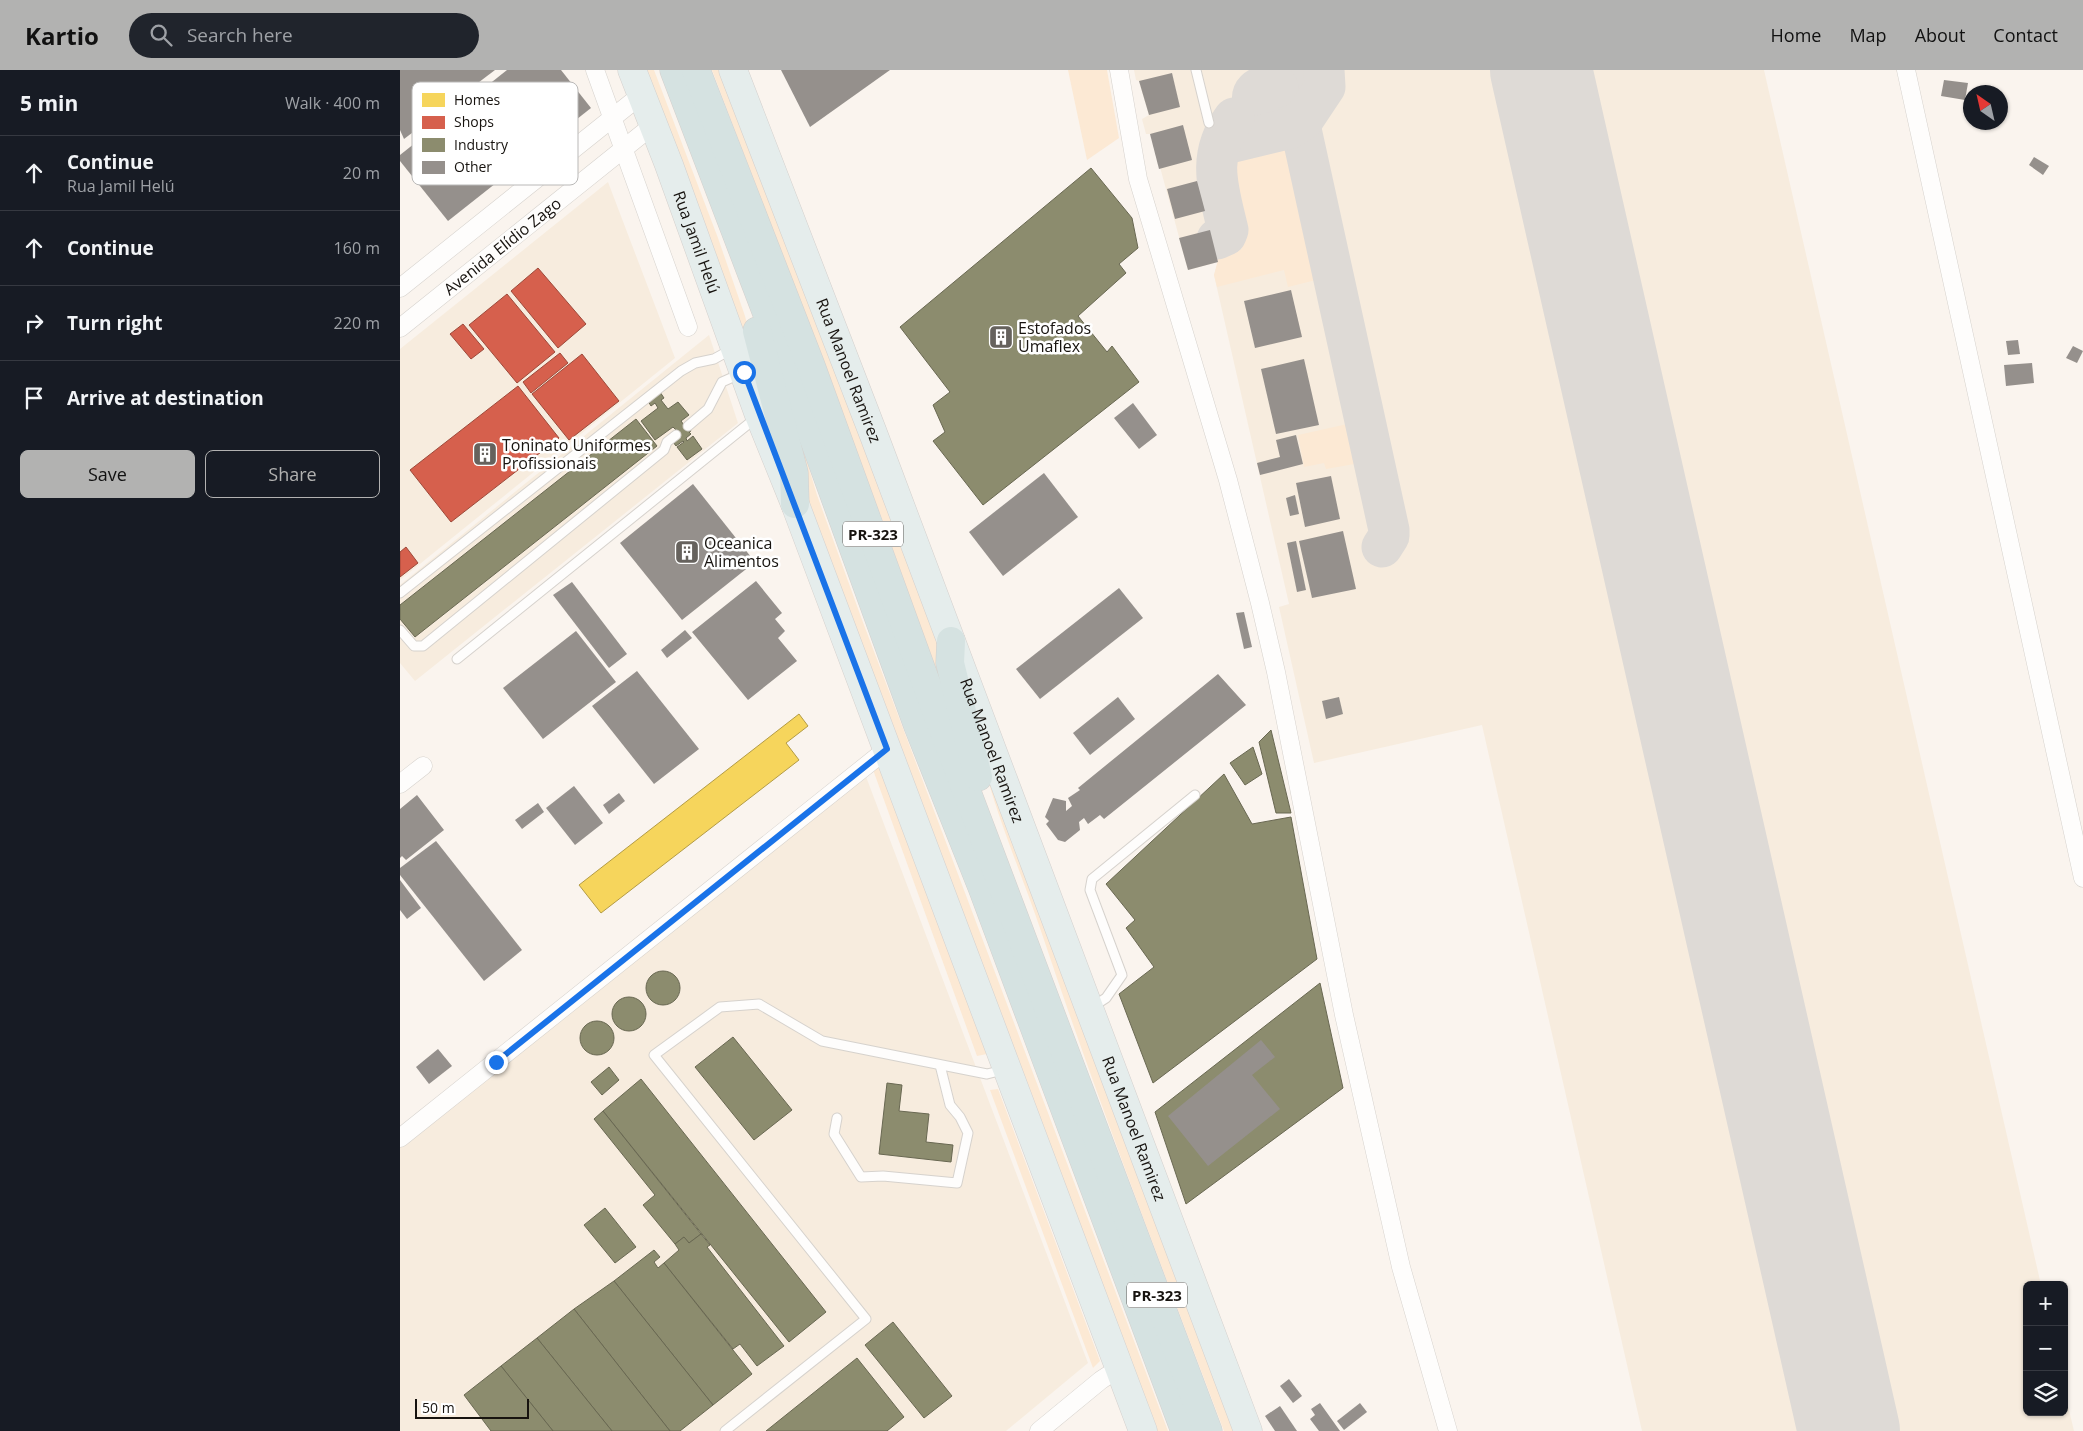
<!DOCTYPE html>
<meta charset="utf-8">
<style>
:root{--surface:#171b24;--page:#20242c;--text:#f1f3f6;--muted:#9ea1a6;--line:#363941;--accent:#b2b2b1}
body{margin:0;font-family:"Open Sans",sans-serif;background:var(--page);color:var(--text)}
.controls{position:absolute;right:15px;bottom:15px;display:grid;overflow:hidden;border-radius:8px;box-shadow:0 1px 4px #0004}
.controls button{width:45px;height:45px;display:grid;place-items:center;padding:0;border:0;border-bottom:1px solid var(--line);background:var(--surface);color:var(--text);font:25px sans-serif}
.compass{position:absolute;left:1563px;top:15px;width:45px;height:45px;border-radius:50%;background:var(--surface);box-shadow:0 1px 4px #0004;rotate:326deg}
.scale{position:absolute;left:15px;bottom:12px;width:114px;box-sizing:border-box;padding-left:5px;border:2px solid #17130f;border-top:0;font-size:14px;line-height:18px;white-space:nowrap;color:#17130f;-webkit-text-stroke:4px #fff;paint-order:stroke}
.stop{position:absolute;width:15px;height:15px;margin:-11px;border:4px solid #1a73e8;border-radius:50%;background:#fff}
.stop.end{background:#1a73e8;border-color:#fff;box-shadow:0 1px 5px #0008}
.list{margin:0;padding:0;list-style:none}
h2{display:flex;justify-content:space-between;align-items:center;height:65px;margin:0;padding:0 20px;font-size:21px}
h2 small{font-size:16px;font-weight:400;color:var(--muted)}
.list li{display:grid;grid-template-columns:32px 1fr auto;gap:15px;align-items:center;box-sizing:border-box;height:75px;padding:0 20px;border-top:1px solid var(--line)}
.list b{display:block;font-size:19px;white-space:nowrap}
.list p{margin:0;font-size:16px;white-space:nowrap;color:var(--muted)}
.list em{font-size:16px;font-style:normal;color:var(--muted)}
.actions{display:flex;gap:10px;padding:15px 20px}
.actions a{flex:1;padding:11px 0;border:1px solid var(--accent);border-radius:8px;text-align:center;font-size:18px;color:var(--accent)}
.actions .main{background:var(--accent);color:#111}
.icon{flex:none;width:28px;height:28px;fill:none;stroke:currentColor;stroke-width:2;stroke-linecap:round;stroke-linejoin:round}
.map{position:relative;flex:none;width:1683px;height:1361px;overflow:hidden}
header{display:flex;align-items:center;gap:30px;box-sizing:border-box;height:70px;padding:0 25px;background:var(--accent);color:#111}
header strong{font-size:24px}
nav{display:flex;gap:28px;margin-inline-start:auto;font-size:18px}
.search{width:350px;height:45px;background:var(--page);display:flex;align-items:center;gap:12px;box-sizing:border-box;padding:0 18px;border-radius:28px;color:var(--muted);font-size:19px}
main{display:flex}
aside{flex:1;background:var(--surface)}
.map>svg:first-child{display:block}
</style>
<header>
<strong>Kartio</strong>
<div class="search"><svg class="icon" aria-label="search" viewBox="0 0 24 24"><circle cx="10" cy="10" r="6"/><path d="M15 15l6 6"/></svg>Search here</div>
<nav><a>Home</a><a>Map</a><a>About</a><a>Contact</a></nav>
</header>
<main>
<aside>
<h2>5 min<small>Walk · 400 m</small></h2>
<ul class="list">
<li><svg class="icon" aria-label="ahead" viewBox="0 0 24 24"><path d="M12 20V5M6 11l6-6 6 6"/></svg><div><b>Continue</b><p>Rua Jamil Helú</p></div><em>20 m</em></li>
<li><svg class="icon" aria-label="ahead" viewBox="0 0 24 24"><path d="M12 20V5M6 11l6-6 6 6"/></svg><div><b>Continue</b></div><em>160 m</em></li>
<li><svg class="icon" aria-label="right" viewBox="0 0 24 24"><path d="M7 20v-9h11M14 6l5 5-5 5"/></svg><div><b>Turn right</b></div><em>220 m</em></li>
<li><svg class="icon" aria-label="arrive" viewBox="0 0 24 24"><path d="M6 21V4h12l-3 4 3 4H6"/></svg><div><b>Arrive at destination</b></div></li>
</ul>
<div class="actions"><a class="main">Save</a><a>Share</a></div>
</aside>
<div class="map">
<svg width="1683" height="1361" viewBox="0 0 1683 1361">
<rect width="100%" height="100%" fill="#faf4ee"/>
<g fill="#f7ecde">
<path d="M734,0h630l277,1215h-14v127h37v-23l10,42h-432l-160,-706 -168,38 -35,-156 10,-3 -75,-329 4,-13 -30,8 -37,-136h-5l-4,-15 7,-4 -10,-34 -3,-1z"/>
<path d="M208,112l67,176 -275,222v-231z"/>
<path d="M309,265l29,88 -323,258 -15,-18v-78z"/>
<path d="M465,704l223,589 -82,68h-606v-286z"/>
</g>
<g fill="#fce9d4">
<path d="M241,0h13l64,168 27,78 22,85z"/>
<path d="M312,0h14l206,549 24,103 -3,1 -68,-196z"/>
<path d="M668,0h39l12,68 -32,22z"/>
<path d="M887,69l33,140 -32,8 -4,-17 -67,17 -3,-12 5,-19 23,-7 -14,-62 -4,-28 13,-9z"/>
<path d="M952,353l8,40 -34,6 -2,-6 -20,4 -6,-32z"/>
<path d="M397,359l20,66 44,122 307,814h-14l-345,-923z"/>
<path d="M579,675l259,686h-14c-63,-166 -127,-332 -183,-500 -21,-62 -48,-122 -62,-186z"/>
<path d="M480,694l107,290 -10,2 -105,-289z"/>
<path d="M598,1019l102,272 -7,7 -103,-278z"/>
</g>
<path fill="#f6d55c" stroke="#b39b45" d="M399,644l9,12 -22,17 13,17 -198,153 -22,-28z"/>
<g fill="#d6604d" stroke="#9d493a">
<path d="M138,198l48,56 -28,24 -47,-57z"/>
<path d="M107,224l48,58 -38,31 -48,-58z"/>
<path d="M63,254l21,25 -13,10 -21,-25z"/>
<path d="M160,283l8,10 -37,30 -8,-11z"/>
<path d="M182,284l37,47 -50,39 -37,-46z"/>
<path d="M118,316l41,52 -108,84 -41,-52z"/>
<path d="M6,477l12,16 -18,14v-25z"/>
</g>
<g fill="#8c8c6e" stroke="#696852">
<path d="M691,98l41,50 6,30 -19,16 7,9 -48,43 29,36 5,-6 27,36 -156,123 -50,-64 12,-9 -12,-27 17,-13 -50,-65z"/>
<path d="M260,322l4,6 -3,2 7,9 10,-7 11,13 -8,6 3,4 2,-1 5,7 -2,1 2,2 -5,4 1,3 6,-5 9,13 -15,11 -10,-13 7,-5 -1,-1 -7,5 -3,-4v-10l3,-2 -3,-3 -18,13 -14,-19 17,-13 -3,-5 -4,3 -3,-5z"/>
<path d="M236,349l21,27 -242,191 -15,-18v-14z"/>
<path d="M871,660l20,83h-15l-17,-71z"/>
<path d="M853,677l9,27 -17,11 -15,-22z"/>
<path d="M824,704l28,50 39,-7 26,142 -164,124 -34,-89 35,-27 -28,-39 9,-8 -29,-36z"/>
<circle cx="263" cy="918" r="17"/>
<path d="M920,913l23,105 -157,116 -31,-92z"/>
<circle cx="229" cy="944" r="17"/>
<circle cx="197" cy="968" r="17"/>
<path d="M333,967l59,73 -38,30 -59,-73z"/>
<path d="M209,997l10,13 -17,15 -11,-13z"/>
<path d="M241,1009l185,233 -37,30 -186,-231z"/>
<path d="M487,1013l15,2 -3,26 30,3 -3,28 27,3 -2,17 -72,-8z"/>
<path d="M203,1041l98,123 -12,9 -5,-6 -9,7 -32,-39 12,-10 -61,-76z"/>
<path d="M205,1138l31,39 -21,16 -31,-38z"/>
<path d="M301,1164l9,11 -3,2 77,99 -27,20 -17,-22 -7,5 -69,-86 15,-13 -4,-6 9,-7 5,6z"/>
<path d="M254,1180l6,7 -6,5 4,6 6,-5 88,111 -39,31 -99,-124z"/>
<path d="M214,1211l99,124 -33,26h-10l-96,-122z"/>
<path d="M174,1239l96,122h-58l-75,-93z"/>
<path d="M493,1252l59,74 -28,22 -59,-73z"/>
<path d="M137,1268l75,93h-59l-52,-65z"/>
<path d="M457,1288l47,59 -17,14h-121z"/>
<path d="M101,1296l52,65h-62l-27,-36z"/>
</g>
<g fill="none" stroke-linecap="round" stroke-linejoin="round">
<g stroke="#dedad6" stroke-width="41">
<path d="M888,0l101,460v6l-7,11"/>
<path d="M857,42c-12,-20 1,-29 21,-25"/>
<path d="M829,73l62,-15 12,-8 22,-33 -1,-17"/>
<path d="M817,169l9,-4 2,-5c-10,-42 -22,-74 6,-112"/>
</g>
<path stroke="#dedad6" stroke-width="102" d="M1141,0l308,1361"/>
</g>
<g fill="#95908c">
<path d="M0,0h95l-91,69 -4,-9z"/>
<path d="M107,0h54l30,38 -143,113 -48,-60v-6z"/>
<path d="M381,0h109l-80,57z"/>
<path d="M772,3l8,34 -31,8 -10,-34z"/>
<path d="M1544,10l24,3 -3,17 -24,-4z"/>
<path d="M783,55l9,35 -33,9 -9,-35z"/>
<path d="M1634,87l15,9 -6,9 -14,-10z"/>
<path d="M797,111l8,30 -30,8 -8,-30z"/>
<path d="M810,160l8,32 -30,8 -9,-32z"/>
<path d="M891,220l11,47 -47,11 -11,-47z"/>
<path d="M1618,270l2,14 -12,1 -2,-14z"/>
<path d="M1673,276l10,5 -6,12 -11,-5z"/>
<path d="M904,289l15,66 -43,9 -15,-65z"/>
<path d="M1632,293l2,20 -28,3 -2,-21z"/>
<path d="M733,333l24,32 -18,14 -25,-31z"/>
<path d="M896,365l7,29 -43,11 -3,-12 23,-6 -4,-17z"/>
<path d="M644,403l34,44 -75,59 -34,-44z"/>
<path d="M931,406l9,43 -35,8 -9,-44z"/>
<path d="M293,414l62,78 -73,58 -62,-77z"/>
<path d="M895,425l4,19 -9,2 -4,-18z"/>
<path d="M943,461l13,58 -44,9 -13,-57z"/>
<path d="M896,471l10,49 -9,2 -10,-49z"/>
<path d="M356,511l26,32 -7,6 10,12 -7,7 19,23 -49,39 -56,-68z"/>
<path d="M172,512l55,72 -18,14 -56,-73z"/>
<path d="M719,518l24,30 -103,81 -24,-30z"/>
<path d="M844,542l8,35 -8,2 -8,-36z"/>
<path d="M285,560l7,8 -25,20 -6,-8z"/>
<path d="M176,561l40,51 -73,57 -40,-51z"/>
<path d="M237,601l62,78 -45,35 -62,-78z"/>
<path d="M818,604l28,31 -142,114 -4,-4 -12,9 -4,-6 -5,4 1,8 -15,12 -7,-2 -12,-16 3,-3 -4,-4 8,-19 13,3v10l6,-5 -4,-8 12,-8 -2,-2z"/>
<path d="M718,627l17,22 -45,36 -17,-22z"/>
<path d="M939,627l4,17 -17,5 -4,-18z"/>
<path d="M174,716l29,37 -28,22 -29,-37z"/>
<path d="M219,723l6,8 -16,13 -6,-9z"/>
<path d="M17,725l27,35 -38,30 -4,-4 -2,2v-49z"/>
<path d="M138,733l6,9 -22,17 -7,-9z"/>
<path d="M36,771l86,109 -38,31 -84,-106v-7z"/>
<path d="M0,810l21,28 -14,11 -7,-9z"/>
<path d="M861,970l14,17 -23,18 28,34 -72,57 -40,-50z"/>
<path d="M38,979l14,17 -23,18 -13,-17z"/>
<path d="M889,1309l13,17 -9,7 -13,-17z"/>
<path d="M920,1333l20,28h-21l-9,-12 5,-4 -4,-6z"/>
<path d="M960,1333l7,9 -23,18 -7,-9z"/>
<path d="M880,1336l17,25h-22l-10,-15z"/>
</g>
<g fill="none" stroke-linecap="round" stroke-linejoin="round">
<defs>
<g id="lane">
<path d="M796,0l13,53"/>
<path d="M288,356l20,-17 14,-27 18,-8"/>
<path d="M0,523l281,-222 14,-8 19,-4 18,-10"/>
<path d="M0,560l14,16h9l241,-196 3,-8 9,-7"/>
<path d="M57,589l300,-242"/>
<path d="M692,937l14,-9 16,-23 -32,-85 2,-11 103,-84"/>
<path d="M437,1048l-3,16 27,43 22,-1 74,7 11,-50 -8,-16 -10,-12 -10,-40"/>
<path d="M325,1361l141,-112 -212,-264 66,-48 39,-3 63,37 165,33 16,-4"/>
</g>
<g id="street">
<path d="M195,0l93,257"/>
<path d="M719,0l19,109 90,301 32,123 16,69 68,343 57,252 47,164"/>
<path d="M1506,0l177,808"/>
<path d="M0,218l241,-193"/>
<path id="s1" d="M0,258l252,-202"/>
<path d="M0,714l23,-18"/>
<path d="M0,1068l487,-389"/>
<path d="M639,1361l62,-51 20,-13"/>
</g>
<g id="primary">
<path id="s2" d="M232,0l37,95 90,250 36,89 348,927"/>
<path id="s3" d="M333,0l140,363 375,998"/>
</g>
<g id="highway">
<path d="M274,0l121,317 123,339 64,161 203,544"/>
<path d="M296,0l115,296 128,352 269,713"/>
<path d="M357,261l37,142 1,31"/>
<path d="M551,571l-1,22 28,114"/>
</g>
</defs>
<use href="#lane" stroke="#d6d2cd" stroke-width="11"/>
<use href="#street" stroke="#d6d2cd" stroke-width="19"/>
<use href="#primary" stroke="#d4d0cd" stroke-width="29"/>
<use href="#highway" stroke="#d4d0cd" stroke-width="29"/>
<use href="#lane" stroke="#fefdfc" stroke-width="9"/>
<use href="#street" stroke="#fefdfc" stroke-width="18"/>
<use href="#primary" stroke="#e5edec" stroke-width="28"/>
<use href="#highway" stroke="#d5e2e1" stroke-width="28"/>
</g>
<g fill="none" stroke-linecap="round" stroke-linejoin="round">
<path stroke="#1a73e8" stroke-width="6" d="M96,992l391,-313 -143,-377"/>
</g>
<defs>
<symbol id="building-square" viewBox="-11 -11 22 22"><rect x="-9" y="-9" width="18" height="18" rx="4" fill="#66625d" stroke="#fff"/><path d="M-4-6H4V6H1V3H-1V6H-4ZM-2.5-4.3h1.7v1.8h-1.7ZM.8-4.3h1.7v1.8H.8ZM-2.5-1h1.7V.8h-1.7ZM.8-1h1.7V.8H.8Z" fill="#fff"/></symbol>
</defs>
<g fill-rule="evenodd">
<use href="#building-square" x="587" y="253" width="28" height="28"/>
<use href="#building-square" x="71" y="370" width="28" height="28"/>
<use href="#building-square" x="273" y="468" width="28" height="28"/>
</g>
<g text-anchor="middle" dominant-baseline="central" stroke-width="5" stroke-linejoin="round" paint-order="stroke">
<g fill="#fff" stroke="#5d5a57" stroke-width="1">
<rect x="443" y="451.5" width="60" height="25" rx="4"/>
<rect x="727" y="1212.5" width="60" height="25" rx="4"/>
</g>
<g font-size="15" font-weight="bold" fill="#17130f">
<text x="473" y="464">PR-323</text>
<text x="757" y="1225">PR-323</text>
</g>
<g font-size="16" fill="#17130f" stroke="#fff">
<text stroke="none"><textPath href="#s2" startOffset="184">Rua Jamil Helú</textPath></text>
<text stroke="none"><textPath href="#s1" startOffset="131">Avenida Elídio Zago</textPath></text>
<text stroke="none"><textPath href="#s3" startOffset="322">Rua Manoel Ramirez</textPath></text>
<text stroke="none"><textPath href="#s3" startOffset="728">Rua Manoel Ramirez</textPath></text>
<text stroke="none"><textPath href="#s3" startOffset="1132">Rua Manoel Ramirez</textPath></text>
</g>
<g font-size="16" fill="#17130f" stroke="#fff" text-anchor="start">
<text x="618" y="258">Estofados<tspan x="618" dy="18">Umaflex</tspan></text>
<text x="102" y="375">Toninato Uniformes<tspan x="102" dy="18">Profissionais</tspan></text>
<text x="304" y="473">Oceanica<tspan x="304" dy="18">Alimentos</tspan></text>
</g>
</g>
<rect x="12" y="12" width="166" height="103" rx="8" fill="#fff" stroke="#b9b8b7" stroke-width="1"/>
<rect x="22" y="23" width="23" height="14" fill="#f6d55c"/>
<rect x="22" y="46" width="23" height="13" fill="#d6604d"/>
<rect x="22" y="68" width="23" height="14" fill="#8c8c6e"/>
<rect x="22" y="91" width="23" height="13" fill="#95908c"/>
<g font-size="14" fill="#17130f">
<text x="54" y="35">Homes</text>
<text x="54" y="57">Shops</text>
<text x="54" y="80">Industry</text>
<text x="54" y="102">Other</text>
</g>
</svg>
<div class="controls">
<button>+</button>
<button>−</button>
<button><svg class="icon" aria-label="layers" viewBox="0 0 24 24"><path d="M12 4l9 5-9 5-9-5zM3 14l9 5 9-5"/></svg></button>
</div>
<svg class="compass" viewBox="-18 -18 36 36"><path d="M0-13l5 13h-10z" fill="#e53935"/><path d="M0 13l5-13h-10z" fill="#9ea1a6"/></svg>
<div class="scale">50 m</div>
<div class="stop" style="left:344px;top:302px"></div>
<div class="stop end" style="left:96px;top:992px"></div>
</div>
</main>
